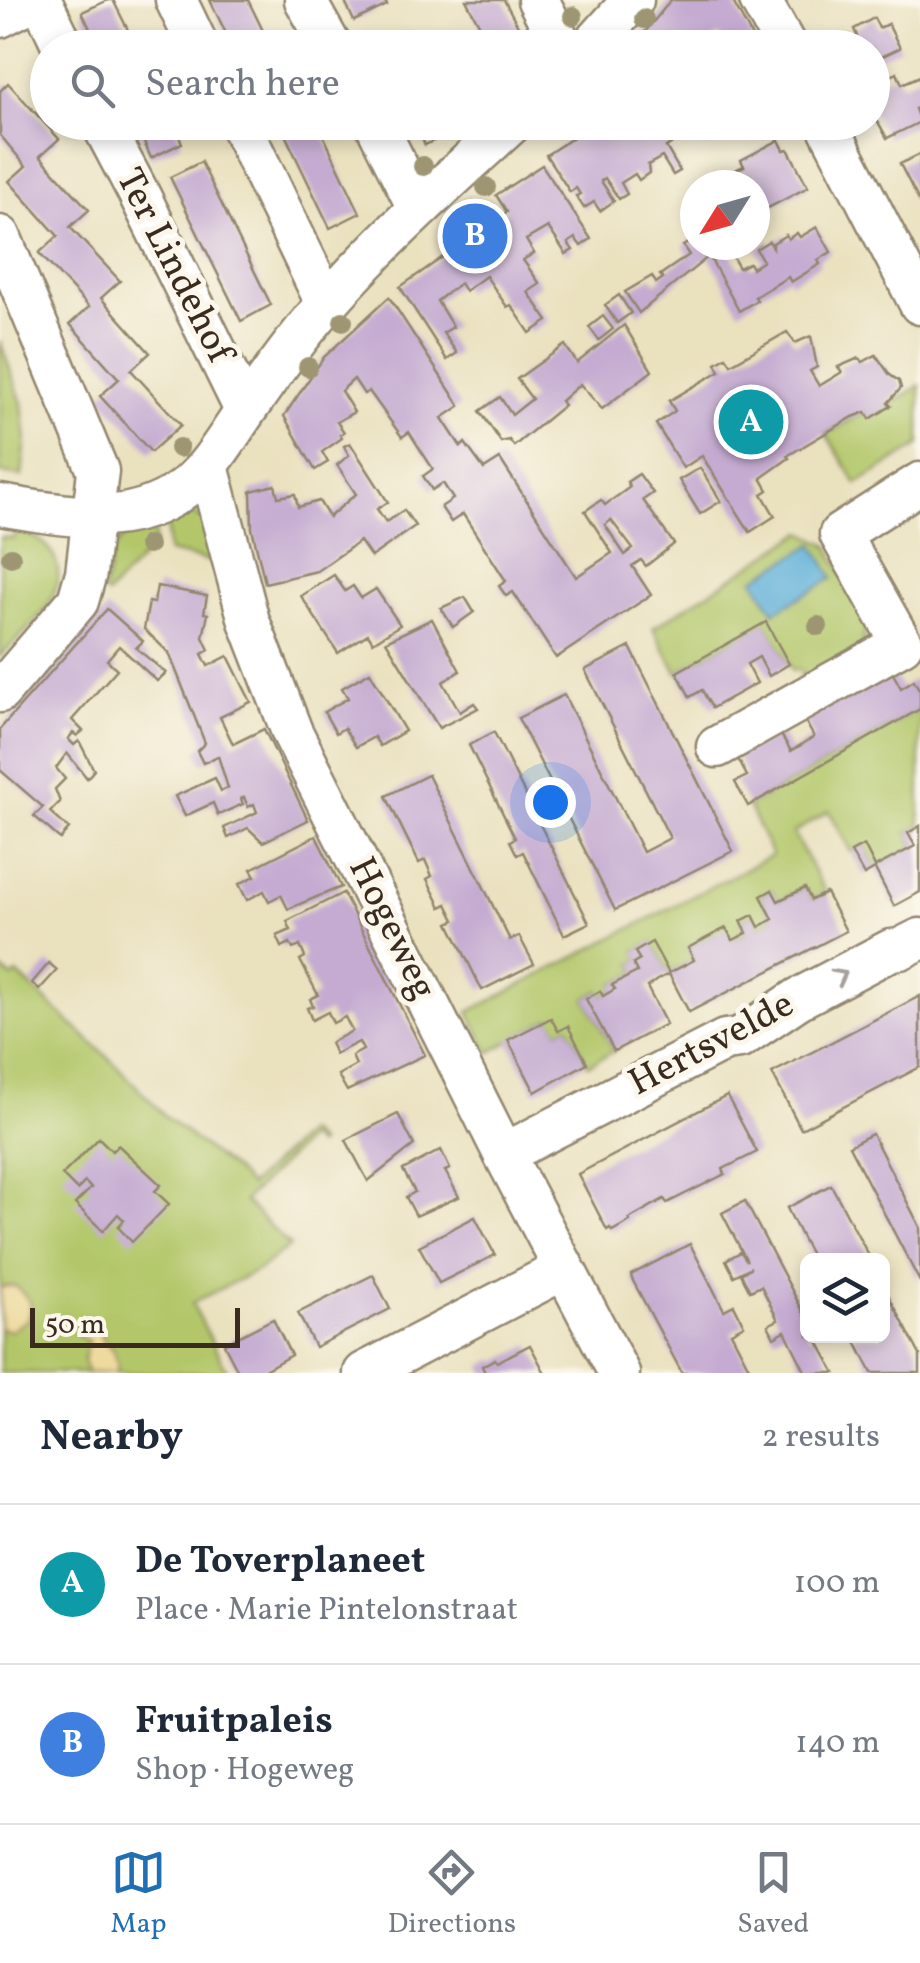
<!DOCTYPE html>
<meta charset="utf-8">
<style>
:root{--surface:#fff;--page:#f6f6f7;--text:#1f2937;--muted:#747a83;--line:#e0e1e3;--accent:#1f6fb2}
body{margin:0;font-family:Vollkorn,serif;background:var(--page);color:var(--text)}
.controls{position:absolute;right:30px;bottom:30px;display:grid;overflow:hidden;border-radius:15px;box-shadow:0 5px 15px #0003}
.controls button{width:90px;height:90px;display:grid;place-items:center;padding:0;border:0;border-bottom:2px solid var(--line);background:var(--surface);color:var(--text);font:50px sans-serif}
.compass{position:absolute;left:680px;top:170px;width:90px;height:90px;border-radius:50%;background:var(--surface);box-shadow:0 5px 15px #0003;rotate:233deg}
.scale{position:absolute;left:30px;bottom:25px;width:210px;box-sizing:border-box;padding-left:10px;border:5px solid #3b2a1e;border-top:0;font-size:28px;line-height:35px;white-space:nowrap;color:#3b2a1e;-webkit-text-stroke:8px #fbf7ec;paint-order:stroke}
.you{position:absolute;left:550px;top:802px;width:35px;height:35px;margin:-25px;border:8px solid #fff;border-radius:50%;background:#1a73e8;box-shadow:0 0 0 15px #1a73e833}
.badge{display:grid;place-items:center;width:65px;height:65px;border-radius:50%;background:var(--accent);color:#fff;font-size:32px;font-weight:700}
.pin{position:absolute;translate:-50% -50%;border:5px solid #fff;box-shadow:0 2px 10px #0006}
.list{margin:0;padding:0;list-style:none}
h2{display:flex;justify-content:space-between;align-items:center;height:130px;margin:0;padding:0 40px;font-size:42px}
h2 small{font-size:32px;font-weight:400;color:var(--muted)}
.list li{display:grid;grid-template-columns:65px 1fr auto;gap:30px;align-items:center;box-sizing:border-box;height:160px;padding:0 40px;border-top:2px solid var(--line)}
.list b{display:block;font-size:38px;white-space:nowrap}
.list p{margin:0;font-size:32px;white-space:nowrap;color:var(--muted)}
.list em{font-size:32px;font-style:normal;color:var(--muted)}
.icon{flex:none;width:55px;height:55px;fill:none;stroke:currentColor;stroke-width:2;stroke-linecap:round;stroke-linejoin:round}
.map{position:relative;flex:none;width:920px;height:1373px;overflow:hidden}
.search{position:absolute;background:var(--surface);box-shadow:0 5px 15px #0003;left:30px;right:30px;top:30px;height:110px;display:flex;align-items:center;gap:25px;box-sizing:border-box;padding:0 35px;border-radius:55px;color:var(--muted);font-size:38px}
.sheet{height:450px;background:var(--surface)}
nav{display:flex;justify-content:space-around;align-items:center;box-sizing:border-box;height:140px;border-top:2px solid var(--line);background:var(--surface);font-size:28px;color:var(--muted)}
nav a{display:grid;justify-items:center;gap:5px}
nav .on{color:var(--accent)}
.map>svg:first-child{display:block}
</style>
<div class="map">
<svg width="920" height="1373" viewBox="0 0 920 1373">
<rect width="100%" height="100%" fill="#fbf7ec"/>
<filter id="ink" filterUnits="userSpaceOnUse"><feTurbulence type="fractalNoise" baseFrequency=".01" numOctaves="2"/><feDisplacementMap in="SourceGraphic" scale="20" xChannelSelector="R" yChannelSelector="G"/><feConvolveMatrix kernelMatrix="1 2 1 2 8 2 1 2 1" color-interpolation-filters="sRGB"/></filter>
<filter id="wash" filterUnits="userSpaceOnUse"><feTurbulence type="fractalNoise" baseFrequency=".0048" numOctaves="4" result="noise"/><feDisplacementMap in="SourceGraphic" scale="40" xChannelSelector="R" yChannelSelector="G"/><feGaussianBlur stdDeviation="2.25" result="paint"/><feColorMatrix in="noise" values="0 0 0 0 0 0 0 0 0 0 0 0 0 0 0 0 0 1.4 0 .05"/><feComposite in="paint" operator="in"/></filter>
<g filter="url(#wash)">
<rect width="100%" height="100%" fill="#eae1bf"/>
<g fill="#b3c76b" stroke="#777844" stroke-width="2.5">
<path d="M0,341l22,62 4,36 -4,37 -22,-3z"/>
<path d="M920,385v60l-63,39 -31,-50 40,-22 5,6z"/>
<path d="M184,510l19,8 11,44 -46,-10 -1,-34z"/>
<path d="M155,522l-1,23 -47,50 -4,-3c13,-44 4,-53 52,-70z"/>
<path d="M16,531c16,3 31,10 38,26 19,38 -31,75 -54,100v-120l14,2z"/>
<path d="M803,532l25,13 45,88 -8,-1 -2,8 8,3 -69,43 -4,-7 5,-3 -4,-7 -6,2 -27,-48 -89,49 -24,-44z"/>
<path d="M920,709v117l-12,7 7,13 -40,21 -11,-22 -13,7 -22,-41 -36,22 33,60 -15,7 -7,-12 -26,13 -6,-11 -11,6 12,23 -14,8 -7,-12 -11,6 6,12 -14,7 -19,-6 -26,14 6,12 -25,13 -17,-30 -16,8 4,9 -7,4 4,8 -24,12 2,5 -12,7 -4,-5 -13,8 28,52 -26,14 -20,-39 -10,5 -8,-13 -61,35 -20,-41 303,-157 -24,-49z"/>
<path d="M0,968l12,10 5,-4 96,88 54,56 69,54 13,14 58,-54 12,12 -2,2 -9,-8 -64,63 46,45 -30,23 -68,34 36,70h-228z"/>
</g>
<g fill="#eeda9e" stroke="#94825e" stroke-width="2.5">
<path d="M7,1286l10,1 14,16 -4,17 -17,11 -10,-3v-40z"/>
<path d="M86,1320l14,9 2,11c11,6 17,20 15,33h-29l-5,-12 5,-20 -9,-5 -4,-9z"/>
</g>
<path fill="#5cafd8" stroke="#4c6c7b" stroke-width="2.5" d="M814,544l19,34 -59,34 -20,-33z"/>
<g id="blocks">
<g fill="#c5abd1" fill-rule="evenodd">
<path d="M108,0h5l24,48h-38l-17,-36z"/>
<path d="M210,0h38l20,41 -12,7h-23z"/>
<path d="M344,0h40l3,5 -33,16z"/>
<path d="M466,0h38l26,48h-38z"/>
<path d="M671,0h61l26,48h-32l-7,-13 -18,13h-69z"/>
<path d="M874,18l5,10 9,-4 12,24 -28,13v-13h-37l22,-12 -3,-7z"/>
<path d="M409,32l7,16h-38z"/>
<path d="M897,73l5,11 18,-8v31l-5,2 5,13 -33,16 -15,-27v-25z"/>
<path d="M8,83l51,56 -19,17 49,54 -19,17 50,54 -19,17 49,55 -19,17 50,55 -30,27 -51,-56 19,-17 -49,-55 19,-17 -50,-54 19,-17 -49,-55 17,-15 -26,-31v-44z"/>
<path d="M135,122h37l10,21 -31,15z"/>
<path d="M279,122h38l43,91 -30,15z"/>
<path d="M414,122h40l3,7 -32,16z"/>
<path d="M597,122h84l-15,11 6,10 -6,4 14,24 -7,4 -11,-18 -14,8 1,8 -10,7 -4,-6 -14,9 6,11 -8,5 -14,-21 -4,3 13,20 -14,10 -6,-9 -10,6 -8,-12 4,-2 -4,-6 -6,4 -24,-37z"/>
<path d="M779,140l5,10 4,-1 20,38 -42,22 -11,-24h-9l-9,-16 7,-3 -3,-6z"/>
<path d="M920,154v49l-20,-39z"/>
<path d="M201,162l70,143 -30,16 -71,-144z"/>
<path d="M542,165l49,74 -10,7 -6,-8 -7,5 5,7 -7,4 -18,-27 -22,13 8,13 -11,7 17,24 -12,8 20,29 -18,12 -19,-28 -4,2 -21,-31 -21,15 -5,-8 -23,18 16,26 -10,6 14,20 -10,7 -47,-73 63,-44 -6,-11 21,-13 6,8 23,-15 -11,-17z"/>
<path d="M817,227l14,25 -13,8 2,4 -29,18 -3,-5 -33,20 2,3 -18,11 -30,-55 17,-10 13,22 10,-5 3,5 11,-7 -7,-12 13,-8 4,6v-4l13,-8 2,4 9,-6 3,4z"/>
<path d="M695,238v7l24,3 -80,65 -14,-21 27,-16 4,7 7,-5 -3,-3 29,-20 -6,-9z"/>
<path d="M619,295l12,18 -14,10 -12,-18z"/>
<path d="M389,297l71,109 -18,12 19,29 4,-4 19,26 16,-10 76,118 36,-24 -27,-42 16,-11 4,5 25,-18 -3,-5 12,-8 14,19 -10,7 31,44 -28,22 -5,-6 -9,6 19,29 -95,63 -43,-66 -7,4 -7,-10 7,-5 -43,-67 -12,8 -10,-15 12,-8 -10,-16 -11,7 -9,-14 10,-7 -24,-37 -7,5 -33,-46 -5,3 -10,-15 -13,12 13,21 -17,10 7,10 -4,3 2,3 -20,14 6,10 -13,8 -31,-54 40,-59zM611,520l22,29 -8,6 -20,-30z"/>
<path d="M603,316l10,13 -14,11 -10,-13z"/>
<path d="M624,325l28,46 -50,38 -22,-25 -19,17 3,4 -50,41 -5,-6 -8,2 -21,-31 20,-14 12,18 20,-16 -15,-20 48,-34 12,18z"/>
<path d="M787,332l8,11 16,-7 6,31 -7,4 9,15 23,-14 -4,-5 21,-9 4,4 13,-7 14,20 9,6 2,7 -13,15 3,3 -21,13 -4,-7 -13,5 -66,39 2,2 -28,20 7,12 -6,4 13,22 -25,16 -48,-76 -19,12 -27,-44 19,-13 -6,-10 51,-30 -4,-8 10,-6 5,7z"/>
<path d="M350,443l38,59 -11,7 9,13 18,-12 11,16 -44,31 -11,-16 -43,30 -52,12 -13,-55 -1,-37 24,-6 3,12 17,-3 3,13 21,-6 10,16 27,-23 -19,-29 12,-10 -5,-9z"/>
<path d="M700,468l21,33 -21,13 -21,-34z"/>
<path d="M334,575l11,16 8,-5 8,12 15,-9 24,36 -27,17 -5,-8 -30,19 -37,-57z"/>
<path d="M157,586l50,10 -3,17 4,1 -5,23 6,13 -7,4 6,12 20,-10 23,46 -31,15 13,27 31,-15 44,91 -45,22 -15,-14 -20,10 -4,-10 33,-16 -3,-8 -6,3 -4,-10 -3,2 2,5 -25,11 -5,-12 -28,13 -10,-20 40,-18 6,13 7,-3 -10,-32 -15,7 -6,-12 8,-8 -36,-90 -25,-24 5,-27 5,1z"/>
<path d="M465,597l9,15 -21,15 -12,-19z"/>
<path d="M107,609l36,32 -7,7 30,25 -9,8 -38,-35 -12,14 10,9 -45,51 11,11 -6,5 -4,-3 -5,6 6,6 5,-4 15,29 -7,8 -20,-25 -11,15 9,11 -10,10 5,13 -10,10 19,17 -9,10 -26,-23 9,-9 -43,-37v-41z"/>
<path d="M432,619l28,52 -17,11 17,30 14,-9 4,5 -39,20 -53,-87z"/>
<path d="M766,622l23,42 -20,12 -10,-19 -12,7 10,19 -45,25 -10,-18 -12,7 -13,-25z"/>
<path d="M630,647l103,204 -118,59 -97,-192 46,-23 79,157 27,-14 -85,-168z"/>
<path d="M891,670l10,18 13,-8 6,11v18l-172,97 -13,-24 12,-6 -10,-19 43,-24 11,18 23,-14 -10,-18z"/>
<path d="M370,672l35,59 -25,15 -6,-9 -18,10 -12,-19 -8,5 -12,-21 24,-14 -6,-10z"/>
<path d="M494,732l95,191 -25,12 -41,-83 -6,3 -7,-14 5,-3 -46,-93z"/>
<path d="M428,775l82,165 9,-4 15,28 -52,26 -33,-67 6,-3 -8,-16 -6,3 -14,-28 5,-3 -7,-16 -6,3 -33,-67z"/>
<path d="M920,826v66l-26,14 -19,-37 -11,6 -13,-23 13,-7 11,22 40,-21 -7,-13z"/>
<path d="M316,836l25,51 -53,22 -7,-14 -12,6 -5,-10 -17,9 -8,-16 16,-8 -4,-7z"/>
<path d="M805,888l6,12 15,-7 20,38 -157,81 -20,-38 -12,6 -10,7 19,37 -52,27 -28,-52 14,-8 3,5 12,-7 -3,-4 25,-13 -4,-8 7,-4 -5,-8 17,-10 17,31 25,-13 -6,-12 26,-14 12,-6 7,12 14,-7 -6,-12 12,-6 6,12 14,-8 -12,-23 11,-6 6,11z"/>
<path d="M343,893l82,162 -78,36 -9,-16 18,-10 -4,-9 11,-6 -4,-8 -24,12 -5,-11 22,-12 -7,-14 -12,6 -5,-11 -16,8 -5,-12 6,-2 -3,-7 8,-4 -18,-35 5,-3 -5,-11 -7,3 -3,-6 -8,4 -5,-11 14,-6 -4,-9z"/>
<path d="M49,963l8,7 -18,20 -7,-7z"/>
<path d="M920,996v71l-119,62 -29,-56z"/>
<path d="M551,1018l7,13 10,-5 19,37 -52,29 -27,-52z"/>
<path d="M727,1096l30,56 -34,17 2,5 -58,29 -3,-4 -35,20 1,2 -18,10 -2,-3 -3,2 -29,-56z"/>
<path d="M398,1114l16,31 -46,36 -22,-41z"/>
<path d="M872,1134l48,93v55l-71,-136z"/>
<path d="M99,1138l13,13 6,-6 43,40 -6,6 14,13 -37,38 -14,-15 6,-7 -6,-6 -15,17 -28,-27 16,-16 -6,-6 -8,8 -15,-15z"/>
<path d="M441,1150l9,19 -5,2 14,26 -43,19 -10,-19 9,-5 -12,-22z"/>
<path d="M831,1185l12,22 28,53h-57l-10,-18 -17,-34z"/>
<path d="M745,1201l63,120v15h7l20,37h-29l-21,-42 -11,6 -6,-12 10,-5 -17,-34 -11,5 -9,-17 10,-7 -17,9 -8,-16 15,-8 6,9 -25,-48z"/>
<path d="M475,1217l20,38 -56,28 -20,-37z"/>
<path d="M690,1244l34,66 10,-5 10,20 -13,7 21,41h-70l-50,-94 -1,-4z"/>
<path d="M373,1275l17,34 -75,38 -17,-34z"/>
<path d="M882,1283l38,72v18h-48l-19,-37h29z"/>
<path d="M273,1319l18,36 -32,18h-20l-15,-29z"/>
<path d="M530,1345l15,28h-60l-3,-7 13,-7 2,3z"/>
</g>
</g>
</g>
<g filter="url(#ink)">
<use href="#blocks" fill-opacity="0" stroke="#92866e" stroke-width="2.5"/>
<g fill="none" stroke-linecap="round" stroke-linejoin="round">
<defs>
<g id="minor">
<path d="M41,0l23,48"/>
<path d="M176,0l23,48"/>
<path d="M305,0l27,48"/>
<path d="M538,0l25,48"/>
<path d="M760,0l27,48"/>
<path d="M0,17l33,-17"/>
<path d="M590,48l43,-48"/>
<path d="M101,122l38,72 106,216"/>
<path d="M239,122l88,183"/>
<path d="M375,122l43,86"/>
<path d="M826,122l94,182"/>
<path d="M0,236l98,235 -12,102 -8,28 -78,91"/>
<path d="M208,466l41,155 43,111 212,422 115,219"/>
<path d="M0,505c55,9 112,22 164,-4 41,-20 60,-60 85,-95 20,-29 41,-58 64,-86 60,-72 130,-134 200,-198"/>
<path d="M717,747l185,-103 -62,-110 80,-51"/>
<path d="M504,1154l221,-114 15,-2 58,-39 93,-49 9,-1 20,-10"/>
<path d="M364,1373l200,-104"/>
</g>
</defs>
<use href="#minor" stroke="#92866e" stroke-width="45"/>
<use href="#minor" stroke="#fff" stroke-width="40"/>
</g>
<g fill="#9e9673">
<circle cx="573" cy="16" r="10"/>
<circle cx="644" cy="19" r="10"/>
<circle cx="423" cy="166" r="10"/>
<circle cx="486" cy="187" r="10"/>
<circle cx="343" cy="321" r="10"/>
<circle cx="308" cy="367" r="10"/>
<circle cx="179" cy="448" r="10"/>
<circle cx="148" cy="545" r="10"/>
<circle cx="11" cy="557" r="10"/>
<circle cx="818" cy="626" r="10"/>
</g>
<defs><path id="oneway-chevron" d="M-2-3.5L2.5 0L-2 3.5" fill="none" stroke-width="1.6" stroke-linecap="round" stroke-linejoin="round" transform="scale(2.5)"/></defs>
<use stroke="#a79f9a" href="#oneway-chevron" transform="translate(840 976) rotate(-28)"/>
</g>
<g text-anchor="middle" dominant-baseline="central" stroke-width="10" stroke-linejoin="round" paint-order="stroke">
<g font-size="38" fill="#3b2a1e" stroke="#fbf7ec">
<text transform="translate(173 266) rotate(63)">Ter Lindehof</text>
<text transform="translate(391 929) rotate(64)">Hogeweg</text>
<text transform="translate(712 1045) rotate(-28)">Hertsvelde</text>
</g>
</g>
</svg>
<div class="controls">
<button><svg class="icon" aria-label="layers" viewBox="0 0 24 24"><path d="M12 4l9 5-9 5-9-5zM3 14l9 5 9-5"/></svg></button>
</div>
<svg class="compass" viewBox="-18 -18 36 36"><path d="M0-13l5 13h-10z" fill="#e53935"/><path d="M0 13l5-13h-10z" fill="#747a83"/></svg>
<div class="scale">50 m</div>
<div class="you"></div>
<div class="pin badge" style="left:751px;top:422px;background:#0f9aa8">A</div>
<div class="pin badge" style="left:475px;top:236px;background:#3f7fe0">B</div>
<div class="search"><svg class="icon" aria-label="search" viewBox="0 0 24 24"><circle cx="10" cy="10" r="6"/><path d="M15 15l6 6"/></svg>Search here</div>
</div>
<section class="sheet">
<h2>Nearby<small>2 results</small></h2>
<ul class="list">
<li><span class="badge" style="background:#0f9aa8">A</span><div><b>De Toverplaneet</b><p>Place · Marie Pintelonstraat</p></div><em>100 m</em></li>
<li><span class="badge" style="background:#3f7fe0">B</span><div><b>Fruitpaleis</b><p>Shop · Hogeweg</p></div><em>140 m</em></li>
</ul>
</section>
<nav>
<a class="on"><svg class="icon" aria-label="map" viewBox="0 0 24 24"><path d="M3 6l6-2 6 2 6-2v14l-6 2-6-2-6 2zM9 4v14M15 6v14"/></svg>Map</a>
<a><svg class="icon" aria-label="directions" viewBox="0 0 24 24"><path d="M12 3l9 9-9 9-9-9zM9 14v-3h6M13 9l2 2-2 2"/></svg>Directions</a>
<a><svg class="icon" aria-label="saved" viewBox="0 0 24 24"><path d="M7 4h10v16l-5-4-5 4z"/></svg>Saved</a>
</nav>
